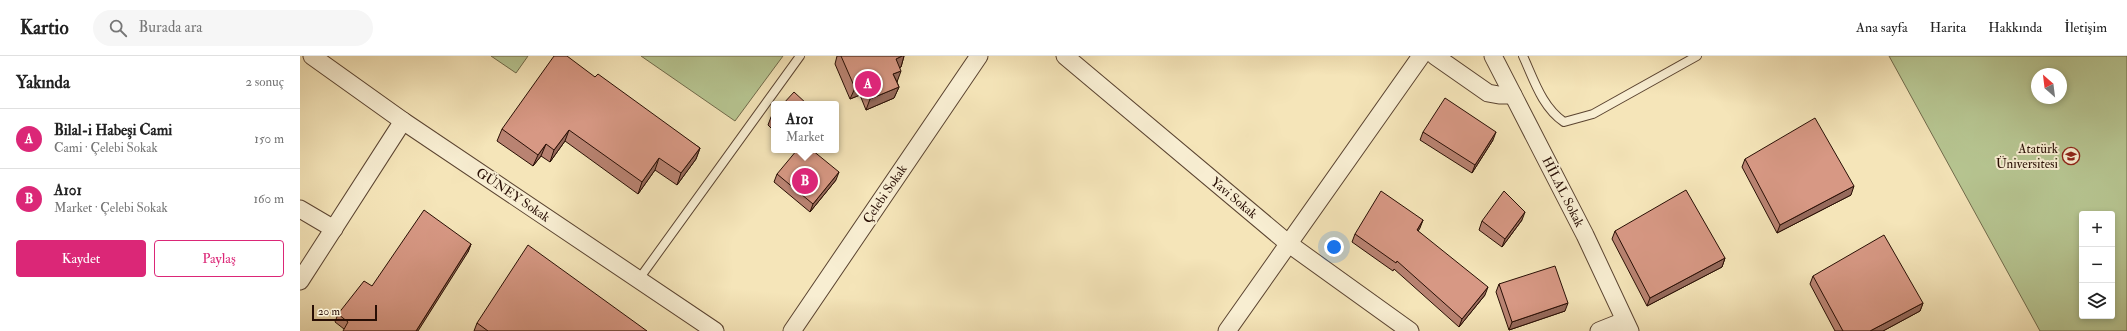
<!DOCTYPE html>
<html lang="tr">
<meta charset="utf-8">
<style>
:root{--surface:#fff;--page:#f6f6f6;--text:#222;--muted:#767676;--line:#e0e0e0;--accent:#db2777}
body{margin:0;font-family:"IM FELL Double Pica",serif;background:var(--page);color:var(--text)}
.controls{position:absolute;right:12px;bottom:12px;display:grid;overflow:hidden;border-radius:4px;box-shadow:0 2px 6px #0003}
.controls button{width:36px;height:36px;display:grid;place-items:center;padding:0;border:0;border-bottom:1px solid var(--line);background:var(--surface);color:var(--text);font:20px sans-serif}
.compass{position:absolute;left:1731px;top:12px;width:36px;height:36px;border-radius:50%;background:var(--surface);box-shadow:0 2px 6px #0003;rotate:332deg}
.scale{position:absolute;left:12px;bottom:10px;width:65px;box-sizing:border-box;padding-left:4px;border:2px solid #280e04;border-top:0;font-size:11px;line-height:14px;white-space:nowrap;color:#280e04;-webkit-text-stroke:3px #f8eed2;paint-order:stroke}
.you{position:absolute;left:1034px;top:191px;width:14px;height:14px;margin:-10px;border:3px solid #fff;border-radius:50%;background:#1a73e8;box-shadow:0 0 0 6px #1a73e833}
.badge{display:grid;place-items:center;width:26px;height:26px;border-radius:50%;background:var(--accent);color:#fff;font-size:13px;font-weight:700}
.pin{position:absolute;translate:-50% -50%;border:2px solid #fff;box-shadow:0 1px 4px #0006}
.popup{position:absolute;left:471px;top:45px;width:68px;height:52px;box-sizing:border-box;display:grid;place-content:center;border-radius:4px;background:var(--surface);filter:drop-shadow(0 1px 3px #0005);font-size:13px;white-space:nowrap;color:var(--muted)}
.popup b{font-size:15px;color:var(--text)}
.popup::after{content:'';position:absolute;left:50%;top:100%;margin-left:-8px;border:8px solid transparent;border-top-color:var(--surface)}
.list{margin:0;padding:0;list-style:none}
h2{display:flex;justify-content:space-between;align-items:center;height:52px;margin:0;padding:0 16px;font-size:17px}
h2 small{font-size:13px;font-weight:400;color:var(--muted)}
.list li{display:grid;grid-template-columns:26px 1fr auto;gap:12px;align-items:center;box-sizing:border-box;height:60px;padding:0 16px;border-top:1px solid var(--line)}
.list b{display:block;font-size:15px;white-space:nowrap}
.list p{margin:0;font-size:13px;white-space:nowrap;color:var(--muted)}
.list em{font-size:13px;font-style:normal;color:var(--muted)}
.actions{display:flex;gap:8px;padding:12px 16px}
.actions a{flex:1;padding:9px 0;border:1px solid var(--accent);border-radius:4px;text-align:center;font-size:14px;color:var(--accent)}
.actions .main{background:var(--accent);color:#fff}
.icon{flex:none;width:22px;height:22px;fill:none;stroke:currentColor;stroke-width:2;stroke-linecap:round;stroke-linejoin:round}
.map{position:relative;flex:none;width:1827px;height:275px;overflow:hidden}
header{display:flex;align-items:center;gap:24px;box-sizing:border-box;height:56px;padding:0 20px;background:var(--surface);border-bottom:1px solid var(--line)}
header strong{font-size:19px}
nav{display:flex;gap:22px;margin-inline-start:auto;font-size:14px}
.search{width:280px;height:36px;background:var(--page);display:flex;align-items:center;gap:10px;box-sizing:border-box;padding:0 14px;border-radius:22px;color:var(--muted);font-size:15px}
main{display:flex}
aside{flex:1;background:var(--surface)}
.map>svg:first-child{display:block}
</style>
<header>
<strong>Kartio</strong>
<div class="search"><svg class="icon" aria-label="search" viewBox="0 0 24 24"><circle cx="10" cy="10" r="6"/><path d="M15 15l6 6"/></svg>Burada ara</div>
<nav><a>Ana sayfa</a><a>Harita</a><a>Hakkında</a><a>İletişim</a></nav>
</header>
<main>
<aside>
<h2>Yakında<small>2 sonuç</small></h2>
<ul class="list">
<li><span class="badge">A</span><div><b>Bilal-i Habeşi Cami</b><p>Cami · Çelebi Sokak</p></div><em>150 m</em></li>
<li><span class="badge">B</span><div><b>A101</b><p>Market · Çelebi Sokak</p></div><em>160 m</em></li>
</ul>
<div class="actions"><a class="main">Kaydet</a><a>Paylaş</a></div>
</aside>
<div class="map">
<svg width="1827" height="275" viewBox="0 0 1827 275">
<rect width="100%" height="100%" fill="#f5e5b9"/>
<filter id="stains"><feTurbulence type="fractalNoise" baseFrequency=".005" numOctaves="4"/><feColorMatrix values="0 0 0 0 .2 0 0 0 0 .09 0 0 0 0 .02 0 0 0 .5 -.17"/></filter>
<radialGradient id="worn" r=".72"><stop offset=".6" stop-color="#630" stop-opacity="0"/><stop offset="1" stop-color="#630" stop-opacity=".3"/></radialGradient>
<g fill="#b7c692" stroke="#706a4b" fill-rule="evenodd">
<path d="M191,0h37l-12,17z"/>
<path d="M341,0h142l-48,65z"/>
<path d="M1589,0h238v275h-87zM1737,18h24v24h-24zM1782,158h30v102h-30z"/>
</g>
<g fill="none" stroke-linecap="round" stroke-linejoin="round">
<defs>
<g id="lane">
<path d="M1223,0c11,24 19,51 41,66l29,-8 104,-58"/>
<path d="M339,223l161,-223"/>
</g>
<g id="street">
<path d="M12,0l91,65 312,210"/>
<path d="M765,0l224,188 121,87"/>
<path d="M1135,0l53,37 11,2h14"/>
<path d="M1193,0l92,179 45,96"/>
<path d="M0,153l34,20"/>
<path d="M0,225l103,-160"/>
<path d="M492,275l187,-275"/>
<path d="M927,275l194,-275"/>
<path d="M1299,275l25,-10"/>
</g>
</defs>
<use href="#lane" stroke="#5b4431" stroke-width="10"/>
<use href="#street" stroke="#5b4431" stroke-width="19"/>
<use href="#lane" stroke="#f8eed2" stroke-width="8"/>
<use href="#street" stroke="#f8eed2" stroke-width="17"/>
</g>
<g fill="#b98372" stroke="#280e04">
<path d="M537,0h67l-3,11h-1l-3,15 2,5 -5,11 -28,12 -6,-15 -10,4 -15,-35z"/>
<path d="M295,21l105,71 -4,11 -19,26 -22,-15 -17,24 -73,-53 -15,21 -9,-6 -8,10 -36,-25 5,-12z"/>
<path d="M474,57v18l-6,-6 3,-8z"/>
<path d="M1123,76l70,8 -21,33 -52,-33z"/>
<path d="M1445,103l106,36 -74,38 -35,-66z"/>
<path d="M477,118l59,6 -26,32 -36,-30z"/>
<path d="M1123,164l-5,11 67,64 -26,32 -65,-58 -1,2 -41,-29 3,-8z"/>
<path d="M1222,164l-20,27 -23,-17 3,-9z"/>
<path d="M1315,175l110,27 -3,9 -75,39 -35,-67z"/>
<path d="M171,188l-3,8 -124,77 -9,-7 3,-8 34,-28z"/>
<path d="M1513,220l110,27 -3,8 -37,20h-48l-25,-47z"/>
<path d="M1199,228l66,27 -56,19 -13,-38z"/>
<path d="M177,267l170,8h-173z"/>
</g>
<g fill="#966a5c" stroke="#280e04">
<path d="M602,0h2l-3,11 -9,3 4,-11z"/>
<path d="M601,15l-4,11 -4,-8z"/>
<path d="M564,28l-4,11 -10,4 5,-11z"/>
<path d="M599,31l-5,11 -28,12 4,-11z"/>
<path d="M269,74l-4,11 -15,21 4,-12z"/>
<path d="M1196,76l-3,8 -21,33 3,-8z"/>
<path d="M246,88l-5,12 -8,10 5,-11z"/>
<path d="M400,92l-4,11 -19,26 4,-12z"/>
<path d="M359,102l-4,12 -17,24 4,-12z"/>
<path d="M539,116l-3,8 -26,32 3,-8z"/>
<path d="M1554,130l-3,9 -74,38 3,-8z"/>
<path d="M1225,156l-3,8 -20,27 3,-8z"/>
<path d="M1123,164l-3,8 -6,10 3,-8z"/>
<path d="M171,188l-3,8 -50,79h-2z"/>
<path d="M1425,202l-3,9 -75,39 3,-8z"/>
<path d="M1188,231l-3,8 -26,32 3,-8z"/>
<path d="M1268,247l-3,8 -56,19 3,-8z"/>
<path d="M1623,247l-3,8 -37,20h-13z"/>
</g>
<g fill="#d79884" stroke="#280e04">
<path d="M254,0h13l28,21 3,-3 102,74 -19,25 -22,-15 -17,24 -73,-52 -15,20 -8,-6 -8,11 -36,-26z"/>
<path d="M541,0h61l-6,3 5,12 -8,3 6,13 -29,12 -6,-15 -9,4z"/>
<path d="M494,36l13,12h-24z"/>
<path d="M1145,42l51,34 -21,33 -52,-33z"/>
<path d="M474,57v7l-3,-3z"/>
<path d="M1515,62l39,68 -74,39 -35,-66z"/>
<path d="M497,94h15l27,22 -26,32 -36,-30z"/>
<path d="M1386,134l39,68 -75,40 -35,-67z"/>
<path d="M1081,135l42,29 -6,10 71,57 -26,32 -65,-58 -1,2 -41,-29z"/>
<path d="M1204,135l21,21 -20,27 -23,-18z"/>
<path d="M124,154l47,34 -55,87h-73l5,-9 -10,-8 26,-33 8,5z"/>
<path d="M1584,179l39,68 -53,28h-27l-30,-55z"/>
<path d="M228,189l119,86h-159l-11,-8z"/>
<path d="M1255,210l13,37 -56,19 -13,-38z"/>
</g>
<defs>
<symbol id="university-ring" viewBox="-11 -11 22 22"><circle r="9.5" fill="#f8eed2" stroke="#8f2418" stroke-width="1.5"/><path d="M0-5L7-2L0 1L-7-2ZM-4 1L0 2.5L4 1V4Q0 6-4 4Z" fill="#8f2418"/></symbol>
</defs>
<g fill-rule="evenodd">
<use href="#university-ring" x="1761" y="90" width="20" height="20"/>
</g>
<g text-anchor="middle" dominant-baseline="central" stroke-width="4" stroke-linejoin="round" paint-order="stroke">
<g font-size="13" fill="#280e04" stroke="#f8eed2" text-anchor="end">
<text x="1758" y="93">Atatürk<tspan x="1758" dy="15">Üniversitesi</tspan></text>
</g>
<g font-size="13" fill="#280e04" stroke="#f8eed2">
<text transform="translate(1263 136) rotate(63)">HİLAL Sokak</text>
<text transform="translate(585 138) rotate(-56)">Çelebi Sokak</text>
<text transform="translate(213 139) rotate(34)">GÜNEY Sokak</text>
<text transform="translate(934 142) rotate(40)">Yavi Sokak</text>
</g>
</g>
<rect width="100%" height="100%" filter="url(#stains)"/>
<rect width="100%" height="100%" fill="url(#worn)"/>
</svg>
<div class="controls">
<button>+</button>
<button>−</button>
<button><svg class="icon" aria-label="layers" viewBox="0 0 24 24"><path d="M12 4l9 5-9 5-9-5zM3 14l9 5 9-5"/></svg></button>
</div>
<svg class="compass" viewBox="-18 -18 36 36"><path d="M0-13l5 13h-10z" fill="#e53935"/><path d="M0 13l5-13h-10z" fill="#767676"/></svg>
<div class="scale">20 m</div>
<div class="you"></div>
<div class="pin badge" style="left:568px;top:28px">A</div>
<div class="pin badge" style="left:505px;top:125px">B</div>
<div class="popup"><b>A101</b>Market</div>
</div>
</main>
